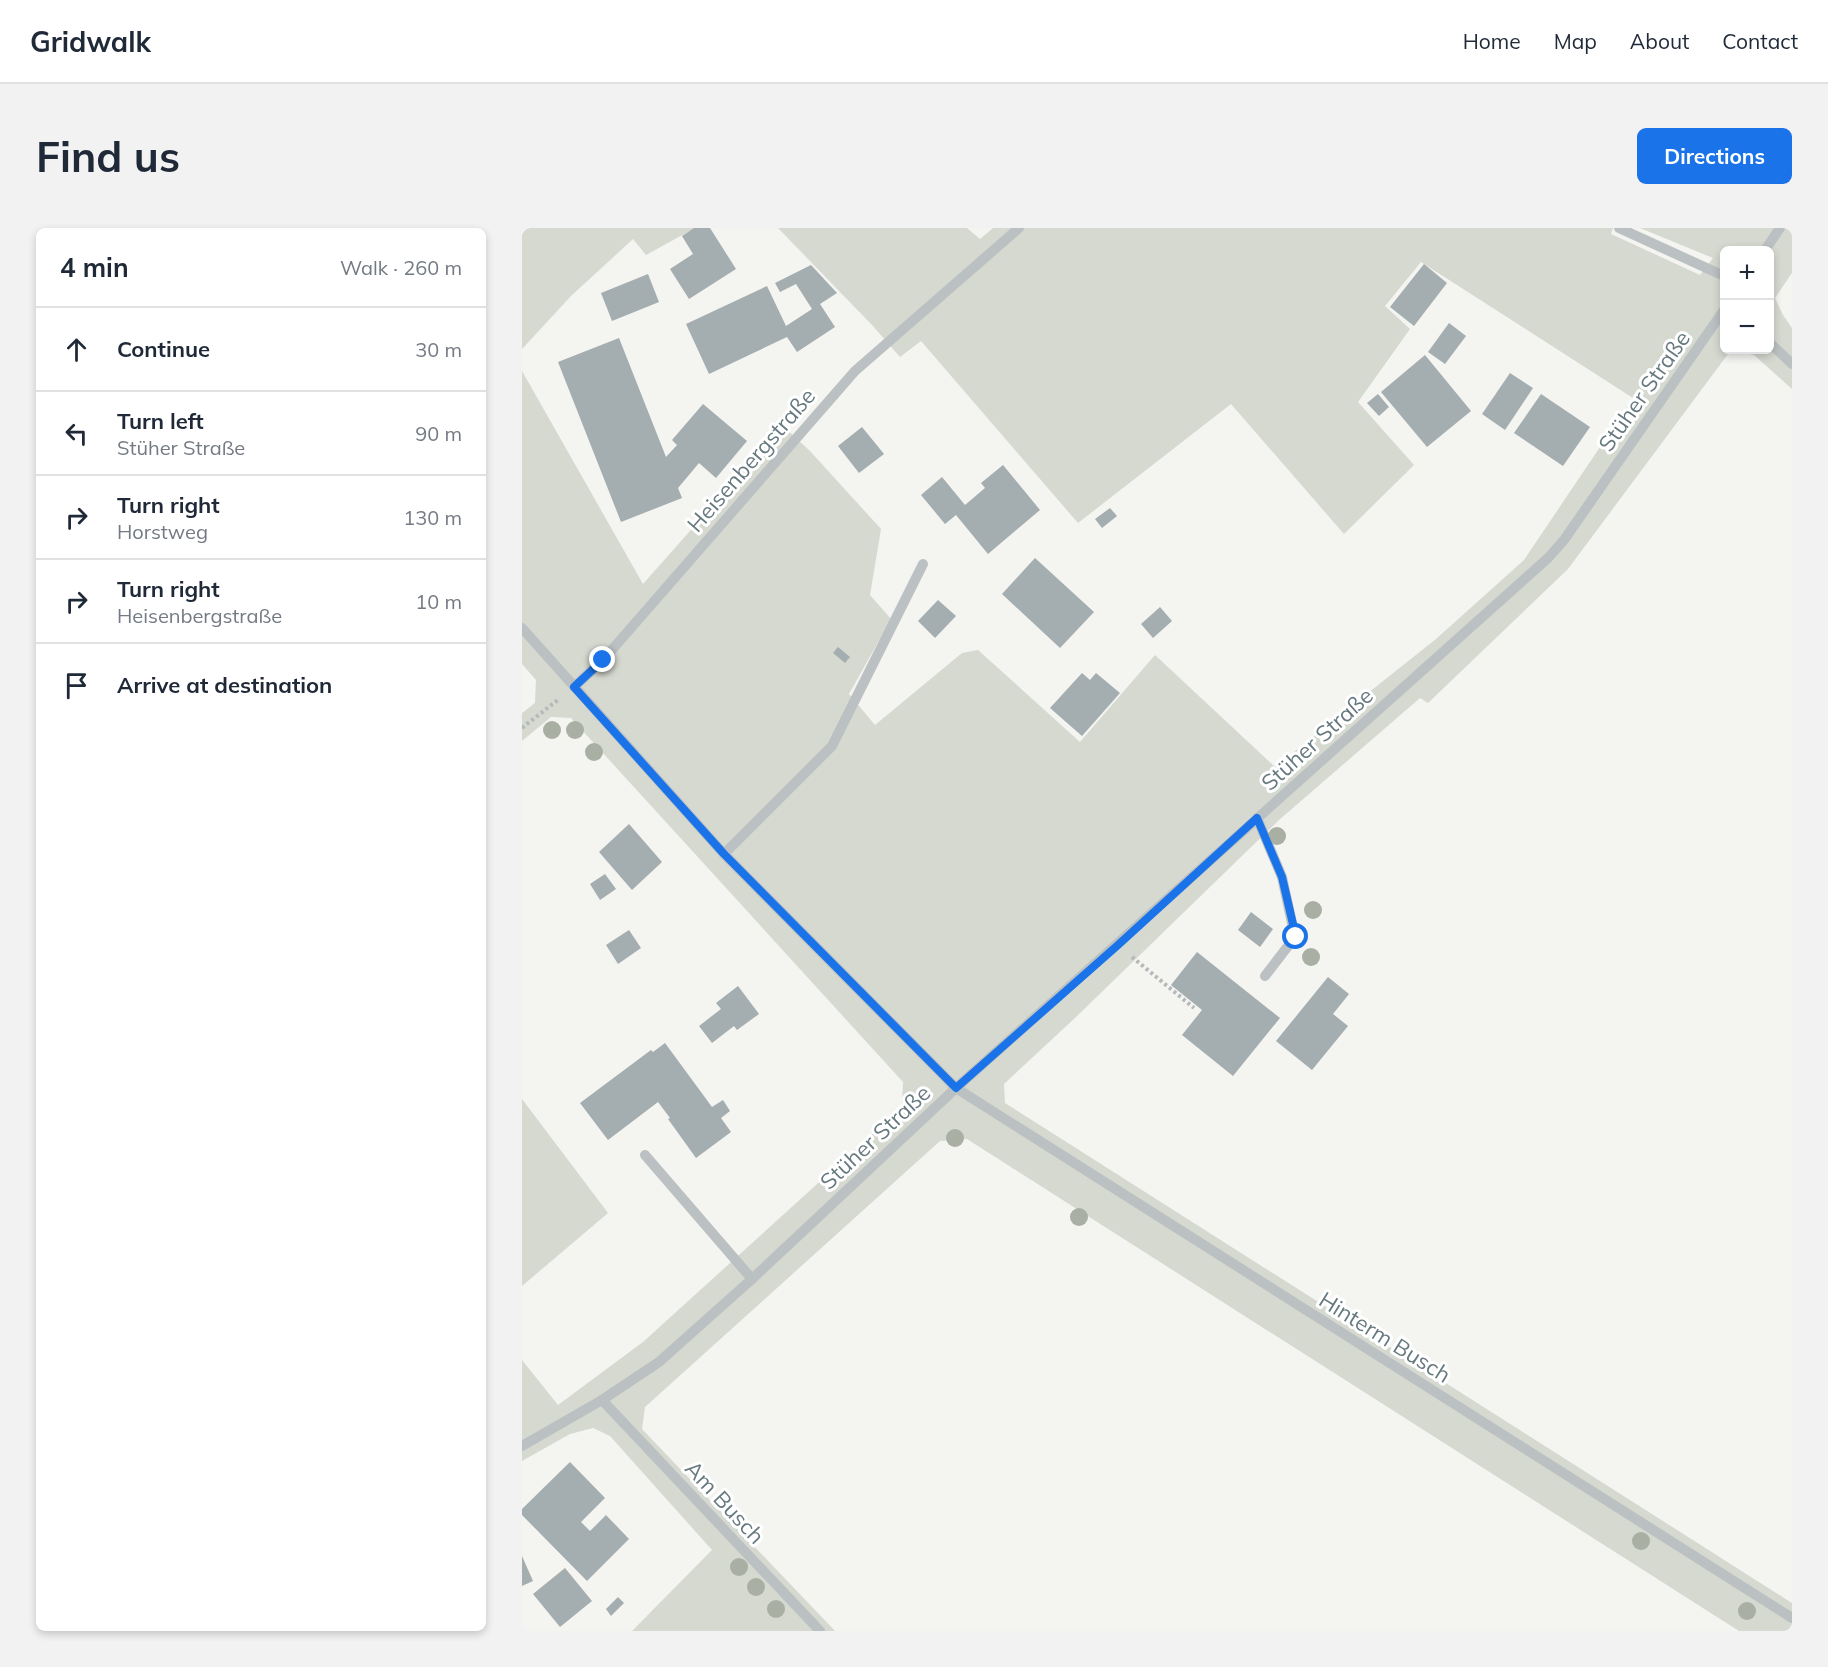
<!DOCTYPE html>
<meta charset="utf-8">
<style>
:root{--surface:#fff;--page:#f2f2f3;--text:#1f2937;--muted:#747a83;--line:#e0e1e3;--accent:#1a73e8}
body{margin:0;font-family:Mulish,sans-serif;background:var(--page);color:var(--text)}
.controls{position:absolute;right:18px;top:18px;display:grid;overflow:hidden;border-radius:9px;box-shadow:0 3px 9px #0003}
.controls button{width:54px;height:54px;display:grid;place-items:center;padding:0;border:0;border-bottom:2px solid var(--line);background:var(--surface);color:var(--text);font:30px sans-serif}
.stop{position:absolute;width:18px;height:18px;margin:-14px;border:4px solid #1a73e8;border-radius:50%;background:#fff}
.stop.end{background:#1a73e8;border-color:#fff;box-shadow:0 2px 6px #0008}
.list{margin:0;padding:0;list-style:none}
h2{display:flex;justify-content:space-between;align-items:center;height:78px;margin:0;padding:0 24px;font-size:26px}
h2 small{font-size:20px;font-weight:400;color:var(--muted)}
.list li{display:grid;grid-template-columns:39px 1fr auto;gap:18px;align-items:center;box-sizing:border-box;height:84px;padding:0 24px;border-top:2px solid var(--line)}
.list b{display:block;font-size:22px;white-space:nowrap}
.list p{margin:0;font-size:20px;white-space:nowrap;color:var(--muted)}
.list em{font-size:20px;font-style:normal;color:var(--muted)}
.icon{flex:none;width:33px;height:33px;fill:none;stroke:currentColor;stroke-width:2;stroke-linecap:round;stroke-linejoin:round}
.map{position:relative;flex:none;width:1270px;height:1403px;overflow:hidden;border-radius:9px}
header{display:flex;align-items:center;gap:36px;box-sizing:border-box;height:84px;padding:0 30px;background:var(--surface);border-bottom:2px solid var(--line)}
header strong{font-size:28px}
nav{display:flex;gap:33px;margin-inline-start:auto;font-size:21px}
.intro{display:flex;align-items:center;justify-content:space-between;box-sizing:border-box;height:144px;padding:0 36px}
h1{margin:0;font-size:42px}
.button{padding:15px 27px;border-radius:9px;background:var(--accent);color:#fff;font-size:21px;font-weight:700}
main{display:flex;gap:36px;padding:0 36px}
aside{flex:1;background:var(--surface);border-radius:9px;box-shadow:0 3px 9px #0003}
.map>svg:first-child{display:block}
</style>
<header>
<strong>Gridwalk</strong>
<nav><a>Home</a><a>Map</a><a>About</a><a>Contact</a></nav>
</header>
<div class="intro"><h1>Find us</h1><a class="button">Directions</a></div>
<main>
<aside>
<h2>4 min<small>Walk · 260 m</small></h2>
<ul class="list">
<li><svg class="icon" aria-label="ahead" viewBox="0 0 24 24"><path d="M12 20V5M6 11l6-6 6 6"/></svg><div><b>Continue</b></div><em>30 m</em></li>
<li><svg class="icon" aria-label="left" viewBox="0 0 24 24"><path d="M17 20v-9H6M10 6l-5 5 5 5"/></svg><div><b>Turn left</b><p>Stüher Straße</p></div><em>90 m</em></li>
<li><svg class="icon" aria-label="right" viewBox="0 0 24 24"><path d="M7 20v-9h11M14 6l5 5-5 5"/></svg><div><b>Turn right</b><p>Horstweg</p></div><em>130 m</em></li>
<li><svg class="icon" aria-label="right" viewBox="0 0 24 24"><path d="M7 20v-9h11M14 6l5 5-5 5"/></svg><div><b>Turn right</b><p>Heisenbergstraße</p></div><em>10 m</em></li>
<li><svg class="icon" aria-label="arrive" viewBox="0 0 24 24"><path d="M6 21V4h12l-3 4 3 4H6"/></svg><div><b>Arrive at destination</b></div></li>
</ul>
</aside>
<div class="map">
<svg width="1270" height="1403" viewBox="0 0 1270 1403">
<rect width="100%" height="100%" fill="#f4f4f1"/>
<g fill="#d5d9d0">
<path d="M0,0h173l-49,27 -13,-16 -62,57 -49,53z"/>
<path d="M256,0h189l13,11 13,-11h620l-2,6 89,41 13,-17 -73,-30h152v45l-17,25 8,17 9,13v61l-38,-34 -23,-5h39v-100h-46v100h7l-163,219 -140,134 -8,-5 -141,122 -203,197 -72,67 1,19 787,500v28h-53l-772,-492 -27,2 -295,266 -3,22 193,202h-203l80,-81 -102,-114 -17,-8 -23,6 -48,27v-101l36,45 85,-63 259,-235 1,-25 -332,-364 -20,-1 -29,24v-28l13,-10 1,-23 -14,-16v-293l121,213 140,-158 27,25 71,78 -11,66 21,24 -42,75 26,31 87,-72 16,-3 102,92 75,-87 120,112 161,-128 88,-79 109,-162 -212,-136 -36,44 25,23 -52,73 56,63 -70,69 -113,-130 -153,119 -157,-182 -21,16 -28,-32z"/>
<path d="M0,871l86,114 -86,73z"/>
</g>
<g fill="#a4adaf">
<path d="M172,0h16l26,41 -47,30 -19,-30 23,-15 -11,-18z"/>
<path d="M902,36l23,19 -33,43 -24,-19z"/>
<path d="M289,37l26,28 -17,11 15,23 -38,25 -10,-15 -78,37 -23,-50 81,-38 19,40 26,-17 -16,-25 -16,8 -5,-9z"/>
<path d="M126,46l11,28 -47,19 -11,-28z"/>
<path d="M927,95l17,13 -21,28 -17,-12z"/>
<path d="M97,110l47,119 11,-12 -5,-5 31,-36 44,37 -31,37 -17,-15 -21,25 4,10 -61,24 -63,-160z"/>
<path d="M903,127l46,56 -44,36 -46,-55z"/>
<path d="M988,145l23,15 -28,42 -23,-16z"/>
<path d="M856,166l11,13 -10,9 -12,-13z"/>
<path d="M1019,166l49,33 -27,39 -49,-33z"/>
<path d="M340,199l22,27 -25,19 -21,-27z"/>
<path d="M481,237l37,45 -52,44 -32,-39 -11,9 -24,-29 21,-18 23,28 20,-17 -4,-5z"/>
<path d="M588,280l7,8 -15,12 -7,-9z"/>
<path d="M513,330l59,54 -34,36 -58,-54z"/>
<path d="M416,372l18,16 -21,22 -17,-17z"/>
<path d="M638,379l12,14 -19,17 -12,-14z"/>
<path d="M316,419l12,10 -5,6 -12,-10z"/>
<path d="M560,445l8,7 6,-7 24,20 -38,43 -32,-28z"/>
<path d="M107,596l33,38 -30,28 -33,-38z"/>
<path d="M83,646l11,15 -16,11 -10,-16z"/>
<path d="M729,684l22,17 -13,18 -22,-17z"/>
<path d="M107,702l12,18 -23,16 -12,-19z"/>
<path d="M675,724l83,66 -47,58 -51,-41 20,-25 -31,-25z"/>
<path d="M806,749l21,17 -16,20 15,12 -36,44 -36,-29z"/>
<path d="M216,758l21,28 -22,16 -3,-4 -22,17 -13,-17 22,-17 -5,-6z"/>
<path d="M143,815l47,64 11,-7 7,11 -9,7 10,14 -35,26 -28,-39 2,-1 -12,-16 -50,38 -28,-37 71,-53 2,2z"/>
<path d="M48,1234l35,36 -24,24 9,9 16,-16 23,24 -42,42 -65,-66v-6z"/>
<path d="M0,1328l11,25 -11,5z"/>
<path d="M43,1340l27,33 -32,26 -27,-33z"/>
<path d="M96,1369l6,6 -13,13 -5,-7z"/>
</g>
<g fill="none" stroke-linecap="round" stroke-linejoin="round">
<g stroke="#b5b9ba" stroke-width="4" stroke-dasharray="3 3" stroke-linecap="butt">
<path d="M0,500l37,-29"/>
<path d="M610,729l62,51"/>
</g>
<g stroke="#bbc0c2" stroke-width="10">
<path d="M1097,0l105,48"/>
<path d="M1243,22l15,-22"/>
<path d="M1248,115l22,21"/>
<path d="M0,400l202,226 232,234 836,530"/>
<path d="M52,459l29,-27 252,-289 164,-143"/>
<path d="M735,590l25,59 13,60 -30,39"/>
<path d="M202,626l108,-108 91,-182"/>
<path d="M123,927l107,124"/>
<path d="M80,1172l218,231"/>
<path d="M0,1218l80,-46 57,-38 93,-83 204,-191 592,-530 16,-18 160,-230"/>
</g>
</g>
<g fill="#a9afa3">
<circle cx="30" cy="502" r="9"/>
<circle cx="53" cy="502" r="9"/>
<circle cx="72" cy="524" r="9"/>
<circle cx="755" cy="608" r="9"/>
<circle cx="791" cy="682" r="9"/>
<circle cx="789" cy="729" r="9"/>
<circle cx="433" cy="910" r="9"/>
<circle cx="557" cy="989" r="9"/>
<circle cx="1119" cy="1313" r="9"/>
<circle cx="217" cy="1339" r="9"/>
<circle cx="234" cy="1359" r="9"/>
<circle cx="254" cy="1381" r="9"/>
<circle cx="1225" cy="1383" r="9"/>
</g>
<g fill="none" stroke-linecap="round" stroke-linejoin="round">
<path stroke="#1a73e8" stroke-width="8" d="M81,432l-29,27 150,167 232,234 162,-143 139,-127 25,59 14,60"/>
</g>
<g text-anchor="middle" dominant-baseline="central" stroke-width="6" stroke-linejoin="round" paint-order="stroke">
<g font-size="22" fill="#66797f" stroke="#fff">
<text transform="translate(1122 163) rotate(-55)">Stüher Straße</text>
<text transform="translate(229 232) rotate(-49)">Heisenbergstraße</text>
<text transform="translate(795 511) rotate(-42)">Stüher Straße</text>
<text transform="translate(353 909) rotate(-43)">Stüher Straße</text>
<text transform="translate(863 1109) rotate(32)">Hinterm Busch</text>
<text transform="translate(203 1274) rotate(47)">Am Busch</text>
</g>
</g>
</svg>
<div class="controls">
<button>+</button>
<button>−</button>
</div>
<div class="stop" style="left:774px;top:709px"></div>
<div class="stop end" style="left:81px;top:432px"></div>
</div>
</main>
